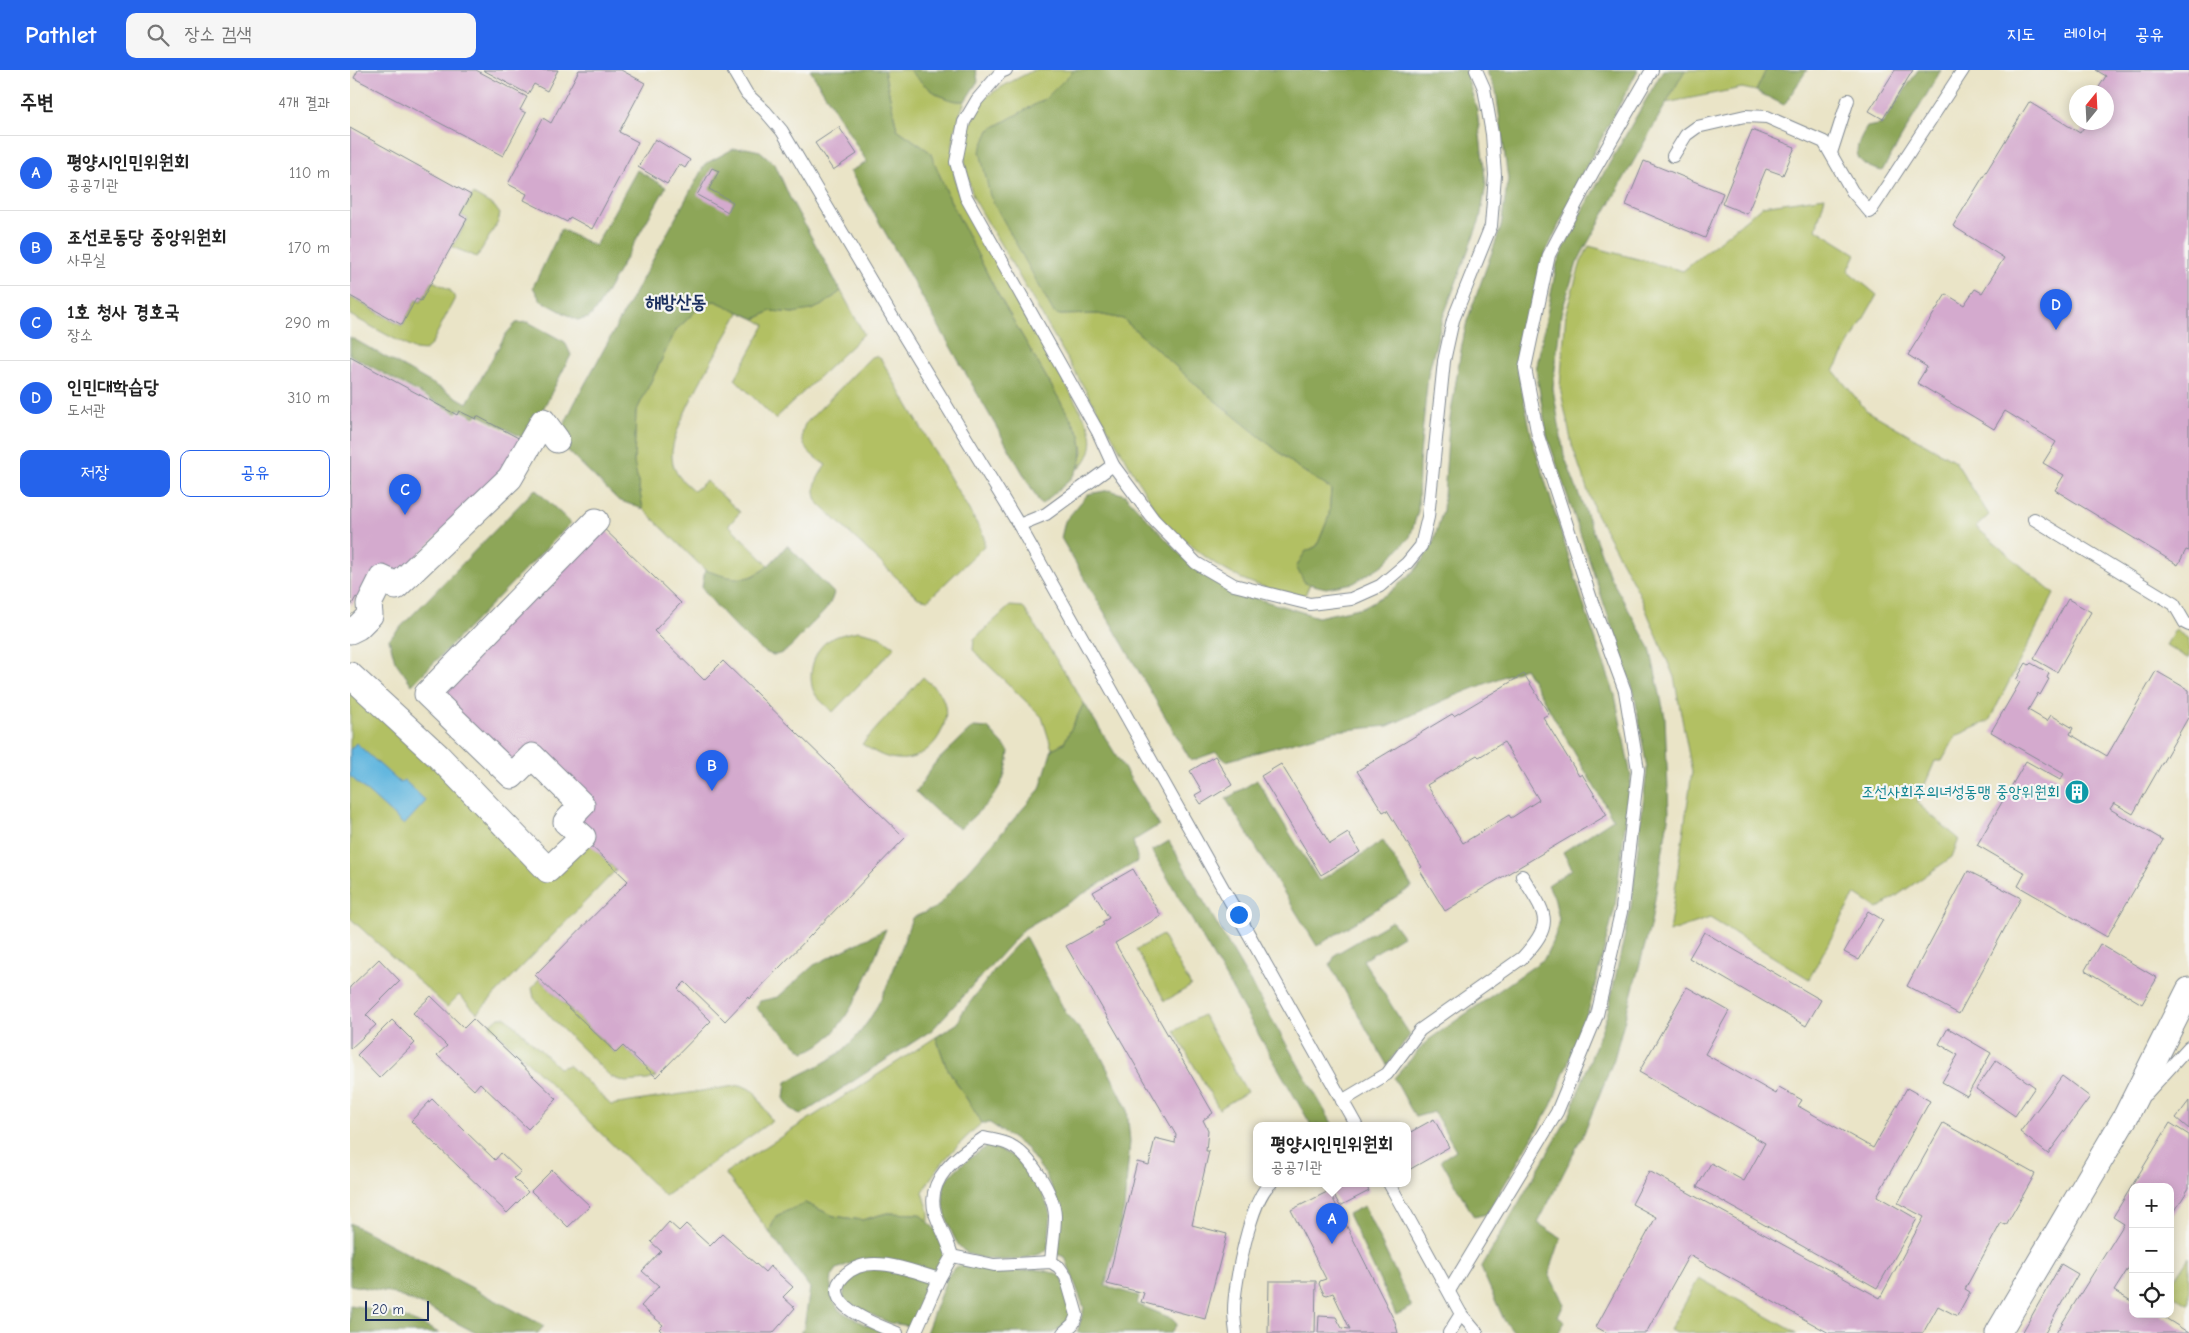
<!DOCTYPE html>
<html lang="ko">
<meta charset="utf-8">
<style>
:root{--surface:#fff;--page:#f6f6f6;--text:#222;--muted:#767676;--line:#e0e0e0;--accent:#2563eb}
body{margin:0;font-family:"Comic Neue","Poor Story",sans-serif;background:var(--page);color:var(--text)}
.controls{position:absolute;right:15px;bottom:15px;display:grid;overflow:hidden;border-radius:10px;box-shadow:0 2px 12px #0003}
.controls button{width:45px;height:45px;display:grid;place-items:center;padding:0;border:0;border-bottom:1px solid var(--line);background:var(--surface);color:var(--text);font:25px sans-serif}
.compass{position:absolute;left:1719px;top:15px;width:45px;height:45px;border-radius:50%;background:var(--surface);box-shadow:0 2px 12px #0003;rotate:18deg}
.scale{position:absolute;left:15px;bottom:12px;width:64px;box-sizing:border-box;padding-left:5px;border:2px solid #1b2f5e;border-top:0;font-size:14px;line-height:18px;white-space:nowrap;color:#1b2f5e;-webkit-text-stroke:4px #f6f6f2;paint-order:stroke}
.you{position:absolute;left:888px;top:844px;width:18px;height:18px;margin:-12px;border:4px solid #fff;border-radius:50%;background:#1a73e8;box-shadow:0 0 0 8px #1a73e833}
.badge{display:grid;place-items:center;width:32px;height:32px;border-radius:50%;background:var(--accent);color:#fff;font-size:16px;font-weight:700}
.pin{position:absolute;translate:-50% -41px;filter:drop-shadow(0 1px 2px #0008)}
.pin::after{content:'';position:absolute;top:26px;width:18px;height:15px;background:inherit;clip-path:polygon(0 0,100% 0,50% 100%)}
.popup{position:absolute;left:903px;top:1052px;width:158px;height:65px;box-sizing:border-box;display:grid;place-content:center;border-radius:10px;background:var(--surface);filter:drop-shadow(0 1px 4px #0005);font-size:16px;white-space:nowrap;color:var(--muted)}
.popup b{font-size:19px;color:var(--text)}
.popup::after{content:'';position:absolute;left:50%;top:100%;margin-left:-10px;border:10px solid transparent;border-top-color:var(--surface)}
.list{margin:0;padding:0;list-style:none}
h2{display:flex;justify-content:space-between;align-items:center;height:65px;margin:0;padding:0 20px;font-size:21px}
h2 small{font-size:16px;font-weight:400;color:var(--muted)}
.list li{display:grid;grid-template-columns:32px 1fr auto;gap:15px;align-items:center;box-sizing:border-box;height:75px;padding:0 20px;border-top:1px solid var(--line)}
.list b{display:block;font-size:19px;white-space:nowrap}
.list p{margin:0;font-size:16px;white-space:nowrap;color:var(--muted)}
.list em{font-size:16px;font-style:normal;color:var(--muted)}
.actions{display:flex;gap:10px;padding:15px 20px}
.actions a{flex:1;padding:11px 0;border:1px solid var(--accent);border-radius:10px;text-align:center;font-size:18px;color:var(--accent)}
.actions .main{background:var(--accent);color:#fff}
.icon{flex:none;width:28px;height:28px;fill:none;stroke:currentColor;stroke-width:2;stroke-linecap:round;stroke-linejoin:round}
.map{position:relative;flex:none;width:1839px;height:1263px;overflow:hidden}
header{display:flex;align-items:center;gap:30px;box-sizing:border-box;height:70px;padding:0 25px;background:var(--accent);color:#fff}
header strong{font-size:24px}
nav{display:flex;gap:28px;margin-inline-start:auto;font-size:18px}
.search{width:350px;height:45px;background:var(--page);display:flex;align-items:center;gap:12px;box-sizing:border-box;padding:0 18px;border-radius:10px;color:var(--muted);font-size:19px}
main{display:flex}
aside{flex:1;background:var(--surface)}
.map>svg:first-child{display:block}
</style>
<header>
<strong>Pathlet</strong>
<div class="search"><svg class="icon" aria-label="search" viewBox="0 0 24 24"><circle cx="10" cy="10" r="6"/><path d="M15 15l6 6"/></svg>장소 검색</div>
<nav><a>지도</a><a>레이어</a><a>공유</a></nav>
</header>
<main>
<aside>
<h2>주변<small>4개 결과</small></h2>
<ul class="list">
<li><span class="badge">A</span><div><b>평양시인민위원회</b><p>공공기관</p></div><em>110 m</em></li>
<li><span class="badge">B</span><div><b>조선로동당 중앙위원회</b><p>사무실</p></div><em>170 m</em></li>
<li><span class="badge">C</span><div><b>1호 청사 경호국</b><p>장소</p></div><em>290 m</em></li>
<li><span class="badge">D</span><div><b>인민대학습당</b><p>도서관</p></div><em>310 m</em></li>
</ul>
<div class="actions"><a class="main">저장</a><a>공유</a></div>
</aside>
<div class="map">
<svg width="1839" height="1263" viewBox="0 0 1839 1263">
<rect width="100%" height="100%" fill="#f6f6f2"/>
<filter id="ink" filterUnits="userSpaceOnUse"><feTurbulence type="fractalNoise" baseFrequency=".02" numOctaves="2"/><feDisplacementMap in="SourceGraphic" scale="10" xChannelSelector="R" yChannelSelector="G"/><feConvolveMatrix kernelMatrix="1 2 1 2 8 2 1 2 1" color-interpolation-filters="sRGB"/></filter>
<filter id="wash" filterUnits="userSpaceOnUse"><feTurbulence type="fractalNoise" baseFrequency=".0096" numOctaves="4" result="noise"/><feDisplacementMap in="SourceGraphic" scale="20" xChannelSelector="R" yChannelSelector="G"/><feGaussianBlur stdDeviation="1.12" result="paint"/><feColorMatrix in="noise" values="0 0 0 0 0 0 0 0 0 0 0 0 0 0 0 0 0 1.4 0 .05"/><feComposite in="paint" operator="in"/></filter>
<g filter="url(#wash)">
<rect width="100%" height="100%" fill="#eae4c7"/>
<g fill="#b2c063" stroke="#667860">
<path d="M534,0h25c15,15 33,33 56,31 -14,35 -16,55 -7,91l130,232c7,17 4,31 -9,45l4,-18 -3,-16 -84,-144 -45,-89 -21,-50 -33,-23z"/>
<path d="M684,0h40l-29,29 -56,31 71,185 38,-1 25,5 79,71 98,79 31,20 -2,27 -12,30 -12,6v31l5,1 -5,11c-69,-8 -96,-33 -145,-77l-187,-321c-8,-30 -14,-48 -1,-78 2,-5 4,-10 6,-14 9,-12 42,-28 56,-35z"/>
<path d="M1335,0h81l-10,21 -14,-3 -76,15z"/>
<path d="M123,124l21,12 6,8 -2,8 -21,35 -25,-10 16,-28 -7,-4z"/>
<path d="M1475,127l-9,32 40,25 -8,17 29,24 -43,76 32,39 89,51 34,54 -13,12 78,67 -65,127 -33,15 -14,25h-7l-18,42 42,36 -7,18 -74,52 -23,-15 -46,85 -99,-61 -41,14 23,-160 -18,-95 -35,-84 -44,-81 -23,-67 -12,-58 6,-75 15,-50 8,-16 94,25 79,-65z"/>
<path d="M83,211l17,9 5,8 -24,47 -7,6 -9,-1 -65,-35v-18l52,29 14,-26 5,2z"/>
<path d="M491,221l23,43 -89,85 -40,-40 30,-54 -10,-6 16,-8 22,2 30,-8z"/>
<path d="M365,231l25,10c-16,30 -71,117 -68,146 1,17 11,24 22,34l12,-10 34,31 -11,13 40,41 -19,12 -20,1 -25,-9 -62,-61 -9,-47 2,-50 40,-82 28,-27z"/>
<path d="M526,286l5,3 103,177v10l-56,54 -10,-2 -100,-95c-7,-16 -1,-25 8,-38 -16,-10 -30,-21 -21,-41l66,-67z"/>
<path d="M660,536l13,1 61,96 -20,40 -12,6 -10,-32 -69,-67 1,-11z"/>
<path d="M1825,560l14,9v20l-23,-14z"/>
<path d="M509,561l20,5 16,11 -62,65c-6,-6 -15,-12 -19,-20 -7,-15 -1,-40 12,-50 10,-7 22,-9 33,-11z"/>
<path d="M0,605l198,195 35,-33 33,33 -139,143 -18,-18 -12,12 -97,-89z"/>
<path d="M573,607c6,6 15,12 19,20 14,28 -14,66 -45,62 -14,-1 -24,-8 -35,-15z"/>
<path d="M812,865l29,51 -26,15 -29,-51z"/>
<path d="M189,909l76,74 8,-7 33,31 -8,3 -23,2 -14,-5 -56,-55 -21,-24 -2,-10z"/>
<path d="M853,945l44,77 -28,17 -45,-78z"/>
<path d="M149,947h7l53,51 10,-3 42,40 130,-20 13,6 18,30 -107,75 -175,-171z"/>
<path d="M586,967l10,29 36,57c-19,16 -50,47 -59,70l6,18v12l-10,-9 -32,-1 -25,7 -28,-4 -29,-13 -29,13 -7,16 -44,-59z"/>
<path d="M1839,1187v48l-19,-12v-7z"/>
<path d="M1349,1208l98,55h-121l-6,-3z"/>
</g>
<g fill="#8da659" stroke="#546a5c">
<path d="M460,0h74l13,59 33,23 21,50 45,89 84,144c8,39 -13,46 -39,70l-191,-334 17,-9z"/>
<path d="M559,0h67l2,11 -13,20c-23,2 -41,-16 -56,-31z"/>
<path d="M724,0h391l12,40 9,75 -6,34 -38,101 -14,55 -9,89 -1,47 -8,26 -26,27 -30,19 -28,5 -21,-5 -9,-16 9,-15 12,-6 12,-30 2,-27 -31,-20 -98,-79 -79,-71 -25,-5 -38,1 -6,-2 -64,-117 -10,-45 9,-21 56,-31z"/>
<path d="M1136,0h152l-54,101 -38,81 -19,72 -9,48 15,70 53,170 29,83 16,81 -16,131 -27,105 -37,94 -64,108 -13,3 -33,-57 15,-10 -22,-38 -19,5 -21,-39 33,-37 117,-82 11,-23 4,-17 -5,-22 -6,-12 24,-16 -9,-17 50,-33 -88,-151 -78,31 -59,27 -54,5 -108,30 -10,-9 -25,9 -130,-223 4,-17 23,-27 22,-4 15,5 67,72 26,17 14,7 86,26 45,-10 26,-14 27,-24 16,-23 11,-36 6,-85 13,-81 5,-23 34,-94 7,-48 -12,-88z"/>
<path d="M1313,0h22l-99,176 -9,17 -16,51 -8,74 11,67 46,122 40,71 15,69 4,96 -18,110 -37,136 -30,74 -46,90 23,15 -12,36 15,30 -6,13 7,5 -7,11h-44l-10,-13 -23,-52 89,-154 37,-99 24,-108 16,-138 -13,-77 -87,-256 -11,-66 21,-107 21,-45z"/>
<path d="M1416,0h41l-23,35 -28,-14z"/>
<path d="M1568,0h23l-59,101c-30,-7 -30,-21 -15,-44l15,-3z"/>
<path d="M396,78l14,3 15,13 15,34 51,93 -18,14 -12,5 -18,3 -22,-2 -16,8 -40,-18 -11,2 -28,27 -40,82 -2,50 9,47 -25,-9 -61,-60 17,-36 131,-240 28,-15z"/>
<path d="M287,100l29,17 -68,120 -9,11 -12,2 -37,-20 -7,-13 28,-58 34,17z"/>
<path d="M178,252l37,20 6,13 -44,85 -50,-26 -2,3 -16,-8 -3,4 -106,-58v-18l117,66 39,-69 10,-11z"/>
<path d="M185,419l36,34 -159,162 -17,-24 -6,-22z"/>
<path d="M437,475l47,48c-5,18 -15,23 -27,36 -8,8 -20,26 -33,26 -16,0 -64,-54 -72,-68l3,-17c45,16 53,9 82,-25z"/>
<path d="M734,633l75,122 -26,16 5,20 -114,68 -92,101 -131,85 -11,-7 -6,-10 2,-16c19,-10 41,-19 57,-32 39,-34 52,-86 69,-132l25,-11 103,-118 12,-40 12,-6z"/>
<path d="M623,657l15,1 21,23c-3,41 -22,52 -49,78l-23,-17 -21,-20 18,-28z"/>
<path d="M907,710l62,101 64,-40 29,46 -95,59 -91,-147z"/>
<path d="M819,771l164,284h-22l-159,-274z"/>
<path d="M1042,851l11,15 -40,24 47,75 -23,30 -57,-100 6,-11z"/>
<path d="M536,859c-15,37 -40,112 -82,123l-48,-44 4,-7 18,-4 36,-32z"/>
<path d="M675,866l42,79 31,35 29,58 3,34 -6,66 -19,78 34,10 -2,8 34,14 6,6 -6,9h-94l7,-25 -19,-51 -9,-3 4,-47 -15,-33 -19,-26 -36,-25h-8l-36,-57 -10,-29 22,-14 4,-10 39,-52z"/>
<path d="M639,1075l26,12 22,24 14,33 -3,35c-16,14 -72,16 -87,-1 -11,-12 -23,-50 -16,-65 8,-15 31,-29 44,-38z"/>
<path d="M455,1133l29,13 28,4 25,-7 32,1c11,9 32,28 26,44 -2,5 -7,10 -10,14l-66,-12 -20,4 -12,5 -5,7 -1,9 1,12 7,13 25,14 24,9h-88l4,-6 6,-39 -41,-56 7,-16z"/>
<path d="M1014,1136l48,101 -16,8 -48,-101z"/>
<path d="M0,1153l194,103 -6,7h-62l-53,-28 -35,-13 -38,-7z"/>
<path d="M621,1193c11,3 21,7 32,8 25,3 32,-8 59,6l11,38 -5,9 -15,9h-127l21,-56 8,-10z"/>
<path d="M521,1196l61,15 -22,45 -20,-3 -43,-19 -4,-6c3,-20 8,-26 28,-32z"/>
<path d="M0,1235c32,5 60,12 89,28h-89z"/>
</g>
<path fill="#64b7df" stroke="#40739e" d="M6,673l44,40 4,-3 22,21 -22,24 -54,-49v-26z"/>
<g id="blocks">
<g fill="#d4aace" fill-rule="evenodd">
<path d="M8,0h118l51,27 -7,13 6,3 -23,43 -149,-78z"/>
<path d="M133,0h75l-11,21 -13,-7 -6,10z"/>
<path d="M229,0h42l24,13 -26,49 19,10 -46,87 -22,-12 -3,5 -43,-22 3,-6 -19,-10 35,-66 8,5z"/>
<path d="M1545,0h18l-30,49 -14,-8z"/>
<path d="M1746,0h93v481l-3,-1 -8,15 -123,-75 9,-15 -21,-12 13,-21 -51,-31 -11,18 -77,-46 10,-16 -19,-12 38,-61 18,11 11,-16 7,4 22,-35 -51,-32 76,-124 51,31 7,-11h19v-30h-10l10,-16z"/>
<path d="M489,57l18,27 -24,16 -18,-27z"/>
<path d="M0,58l121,67 -11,20 7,4 -46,82 -5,-2 -14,26 -52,-29z"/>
<path d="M1402,60l43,17 -12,28 -17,-6 -19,45 -25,-10z"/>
<path d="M305,69l35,21 -5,8 -6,-4 -12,20 -29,-17z"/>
<path d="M1294,91l79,32 -18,45 -79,-33z"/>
<path d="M362,98l7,3 -10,18 24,13 -5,10 -31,-17z"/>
<path d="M0,287l107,58 2,-4 17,8 1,-3 49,26 -4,10 -153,152 -13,-7 -5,9z"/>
<path d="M246,451l85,82 -27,28 50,49 19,-19 182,177 -156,161 -1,-2 -23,24 -40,-39 -7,7 33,32 -55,56 -33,-31 -7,7 -81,-78 93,-94 -62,-59 16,-17 -50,-49 -20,20 -85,-82z"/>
<path d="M1718,529l23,13 -34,60 -23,-13z"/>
<path d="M1676,593l3,2 2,-2 18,10 -2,5 2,1 -9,16 -2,-2 -10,17 19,11 4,-6 22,13 -3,6 37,22 49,-85 33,19v26l-56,98 -19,-11 -4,6 53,31 -56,97 -89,-51 7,-13 -48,-28 49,-84 34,19 4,-6 -73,-42 29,-50 -4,-2z"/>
<path d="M1174,604l25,40 -6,3 36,59 3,-2 25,41 -162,96 -26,-42 3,-2 -35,-57 -4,2 -26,-41 95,-57 2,2zM1154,672l35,58 -28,18 -2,-3 -46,28 -36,-58 50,-30 2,2z"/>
<path d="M865,686l17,29 -31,19 -6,-9 7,-4 -12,-20z"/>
<path d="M931,694l49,80 18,-11 12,19 -39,23 -60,-99z"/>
<path d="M783,799l28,47 -46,27 98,170 -10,7 5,10 -2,21h3l-17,74 35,9 -22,85 -64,-17 3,-9 -37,-9 30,-122 12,3 6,-27 20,5 1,-8 -110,-189 38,-21 -2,-3 7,-4 -16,-26z"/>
<path d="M1618,801l53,27 -62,116 -52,-28z"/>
<path d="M1518,841l15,9 -24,40 -15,-8z"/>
<path d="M1354,862l117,68 -15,26 -117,-68z"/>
<path d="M1750,874l57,34 -15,26 -57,-34z"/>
<path d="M29,889l21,22 -34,34 10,10 -26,24v-62z"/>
<path d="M1337,917l42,24 -24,43 71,40 3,-7 23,13 -4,6 75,42 34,-60 23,13 -53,95 40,23 -40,69 -180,-101 14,-24 33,18 21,-38 -126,-71z"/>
<path d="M81,926l33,32 9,-9 84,80 -29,30 -48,-46 -6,7 -37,-35 10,-9 -34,-33z"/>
<path d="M42,950l23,23 -36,35 -22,-23z"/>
<path d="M1598,958l43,25 -24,43 -25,-14 16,-27 -19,-11z"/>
<path d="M1646,990l39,27 -20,29 -39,-27z"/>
<path d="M1712,1006l28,21 -42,57 -28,-22z"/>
<path d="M82,1029l63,61 6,-7 20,19 -7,6 14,14 -21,21 -96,-92z"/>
<path d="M1839,1031v28l-13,-11z"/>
<path d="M1084,1049l15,28 -42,24v-37z"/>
<path d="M1593,1053l92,51 -29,51 -5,-2 -36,66 5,3 -13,24 -19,-10 -15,27h-94l-140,-78 -43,78h-39l-11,-6 60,-110 -24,-13 17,-33 231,127 44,-81 -26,-14z"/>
<path d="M1820,1053l19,12v53l-19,31v-32h-37v74l-19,30 19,11v12h26l30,19h-133l68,-109 -11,-7z"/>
<path d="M202,1100l38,36 -22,21 -37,-36z"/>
<path d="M977,1113h38l4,8 -29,15z"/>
<path d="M979,1121l66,131 3,11h-80l1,-17 17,1 6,11 8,1 -17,-36 -6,2 -3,-1 -5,-10 1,-3 6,-2 -35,-69z"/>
<path d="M319,1152l10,9 7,-7 24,22 12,-12 43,38 5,-6 23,21 -10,10 12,11 -22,25h-110l-4,-4 4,-4 -22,-19 18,-20 -17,-15 19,-20 -10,-9z"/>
<path d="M1711,1194l17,10 -33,59h-23z"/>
<path d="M919,1211h47l-1,52h-47z"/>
</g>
</g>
</g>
<g filter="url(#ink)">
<use href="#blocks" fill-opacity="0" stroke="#828a92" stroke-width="1"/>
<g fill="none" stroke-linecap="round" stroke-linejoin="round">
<defs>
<g id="lane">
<path d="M383,0l14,24 18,17 17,20 108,182 129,212 337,600"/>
<path d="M656,0l-5,2 -24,28 -13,22 -8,40 10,35 132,235 15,33 41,55 42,43 38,22 76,19 41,-5 29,-13 27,-23 14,-17 7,-29 16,-156 9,-41 38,-94 4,-51 -3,-41 -8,-46 -8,-18"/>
<path d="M1481,83l17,-53"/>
<path d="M1323,86l13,-21 11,-8 48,-11 22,1 57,25 28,49 18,21 93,-142"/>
<path d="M1684,449l140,85 11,19 4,2"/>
<path d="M669,455l27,-11 67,-49"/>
<path d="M1796,1024l43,-47"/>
<path d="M992,1031l45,-27 33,-44 102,-72c34,-36 24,-43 0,-82"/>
<path d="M1039,1113l72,131 16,19"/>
<path d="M602,1186l42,9 57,-3 8,5 7,10 11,38 -4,9 -10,9"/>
<path d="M1099,1221l108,-179 40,-97 25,-107 16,-138 -13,-79 -33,-89 -54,-166 -13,-68 24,-113 44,-83 59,-102"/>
<path d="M547,1263c-17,-7 -81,-29 -53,-57 8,-8 19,-12 31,-12 22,0 43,9 64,15"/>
<path d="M565,1263l24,-54 13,-23c-4,-16 -12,-28 -17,-43 -10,-34 24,-59 49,-75 8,2 19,3 26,7 20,10 44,49 45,71 0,15 -3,31 -4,46"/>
<path d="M886,1263c-1,-8 -2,-15 -2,-23 0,-26 17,-113 37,-127"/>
<path d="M1099,1263l12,-19"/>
</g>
<g id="street">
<path d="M0,561l8,-4 12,-12 -1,-11 13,-26 13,6 1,3 114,-109 33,-57 14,19"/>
<path d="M0,605l88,81 110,114 35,-33 -17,-15 16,-17 -50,-49 -20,20 -85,-82 169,-173"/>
<path d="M1648,1263l128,-217 63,-126"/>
</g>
</defs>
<use href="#lane" stroke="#828a92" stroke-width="14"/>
<use href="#street" stroke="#828a92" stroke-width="27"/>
<use href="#lane" stroke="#fff" stroke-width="12"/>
<use href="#street" stroke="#fff" stroke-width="25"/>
</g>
</g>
<defs>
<symbol id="building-disc" viewBox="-11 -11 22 22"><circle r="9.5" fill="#0f9aa8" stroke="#f6f6f2"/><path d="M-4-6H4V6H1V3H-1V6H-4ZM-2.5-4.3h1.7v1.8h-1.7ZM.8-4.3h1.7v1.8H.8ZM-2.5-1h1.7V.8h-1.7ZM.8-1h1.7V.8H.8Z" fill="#fff"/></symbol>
</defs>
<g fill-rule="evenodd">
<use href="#building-disc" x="1713" y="708" width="28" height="28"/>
</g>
<g text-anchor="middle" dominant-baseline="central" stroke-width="4.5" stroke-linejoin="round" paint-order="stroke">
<g font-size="16" fill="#0d838f" stroke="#f6f6f2" text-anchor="end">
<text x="1710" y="722">조선사회주의녀성동맹 중앙위원회</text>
</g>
<g font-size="19" font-weight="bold" fill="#1b2f5e" stroke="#f6f6f2">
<text x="326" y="232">해방산동</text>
</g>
</g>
</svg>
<div class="controls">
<button>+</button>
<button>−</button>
<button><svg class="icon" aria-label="locate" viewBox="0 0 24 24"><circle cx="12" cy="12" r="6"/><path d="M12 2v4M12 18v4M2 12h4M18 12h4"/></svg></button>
</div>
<svg class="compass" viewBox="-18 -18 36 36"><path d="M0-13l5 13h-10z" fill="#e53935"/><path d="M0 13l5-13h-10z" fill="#767676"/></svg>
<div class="scale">20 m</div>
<div class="you"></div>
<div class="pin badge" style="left:982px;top:1174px">A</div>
<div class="popup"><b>평양시인민위원회</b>공공기관</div>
<div class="pin badge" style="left:362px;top:721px">B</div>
<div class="pin badge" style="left:55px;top:445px">C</div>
<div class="pin badge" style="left:1706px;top:260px">D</div>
</div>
</main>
